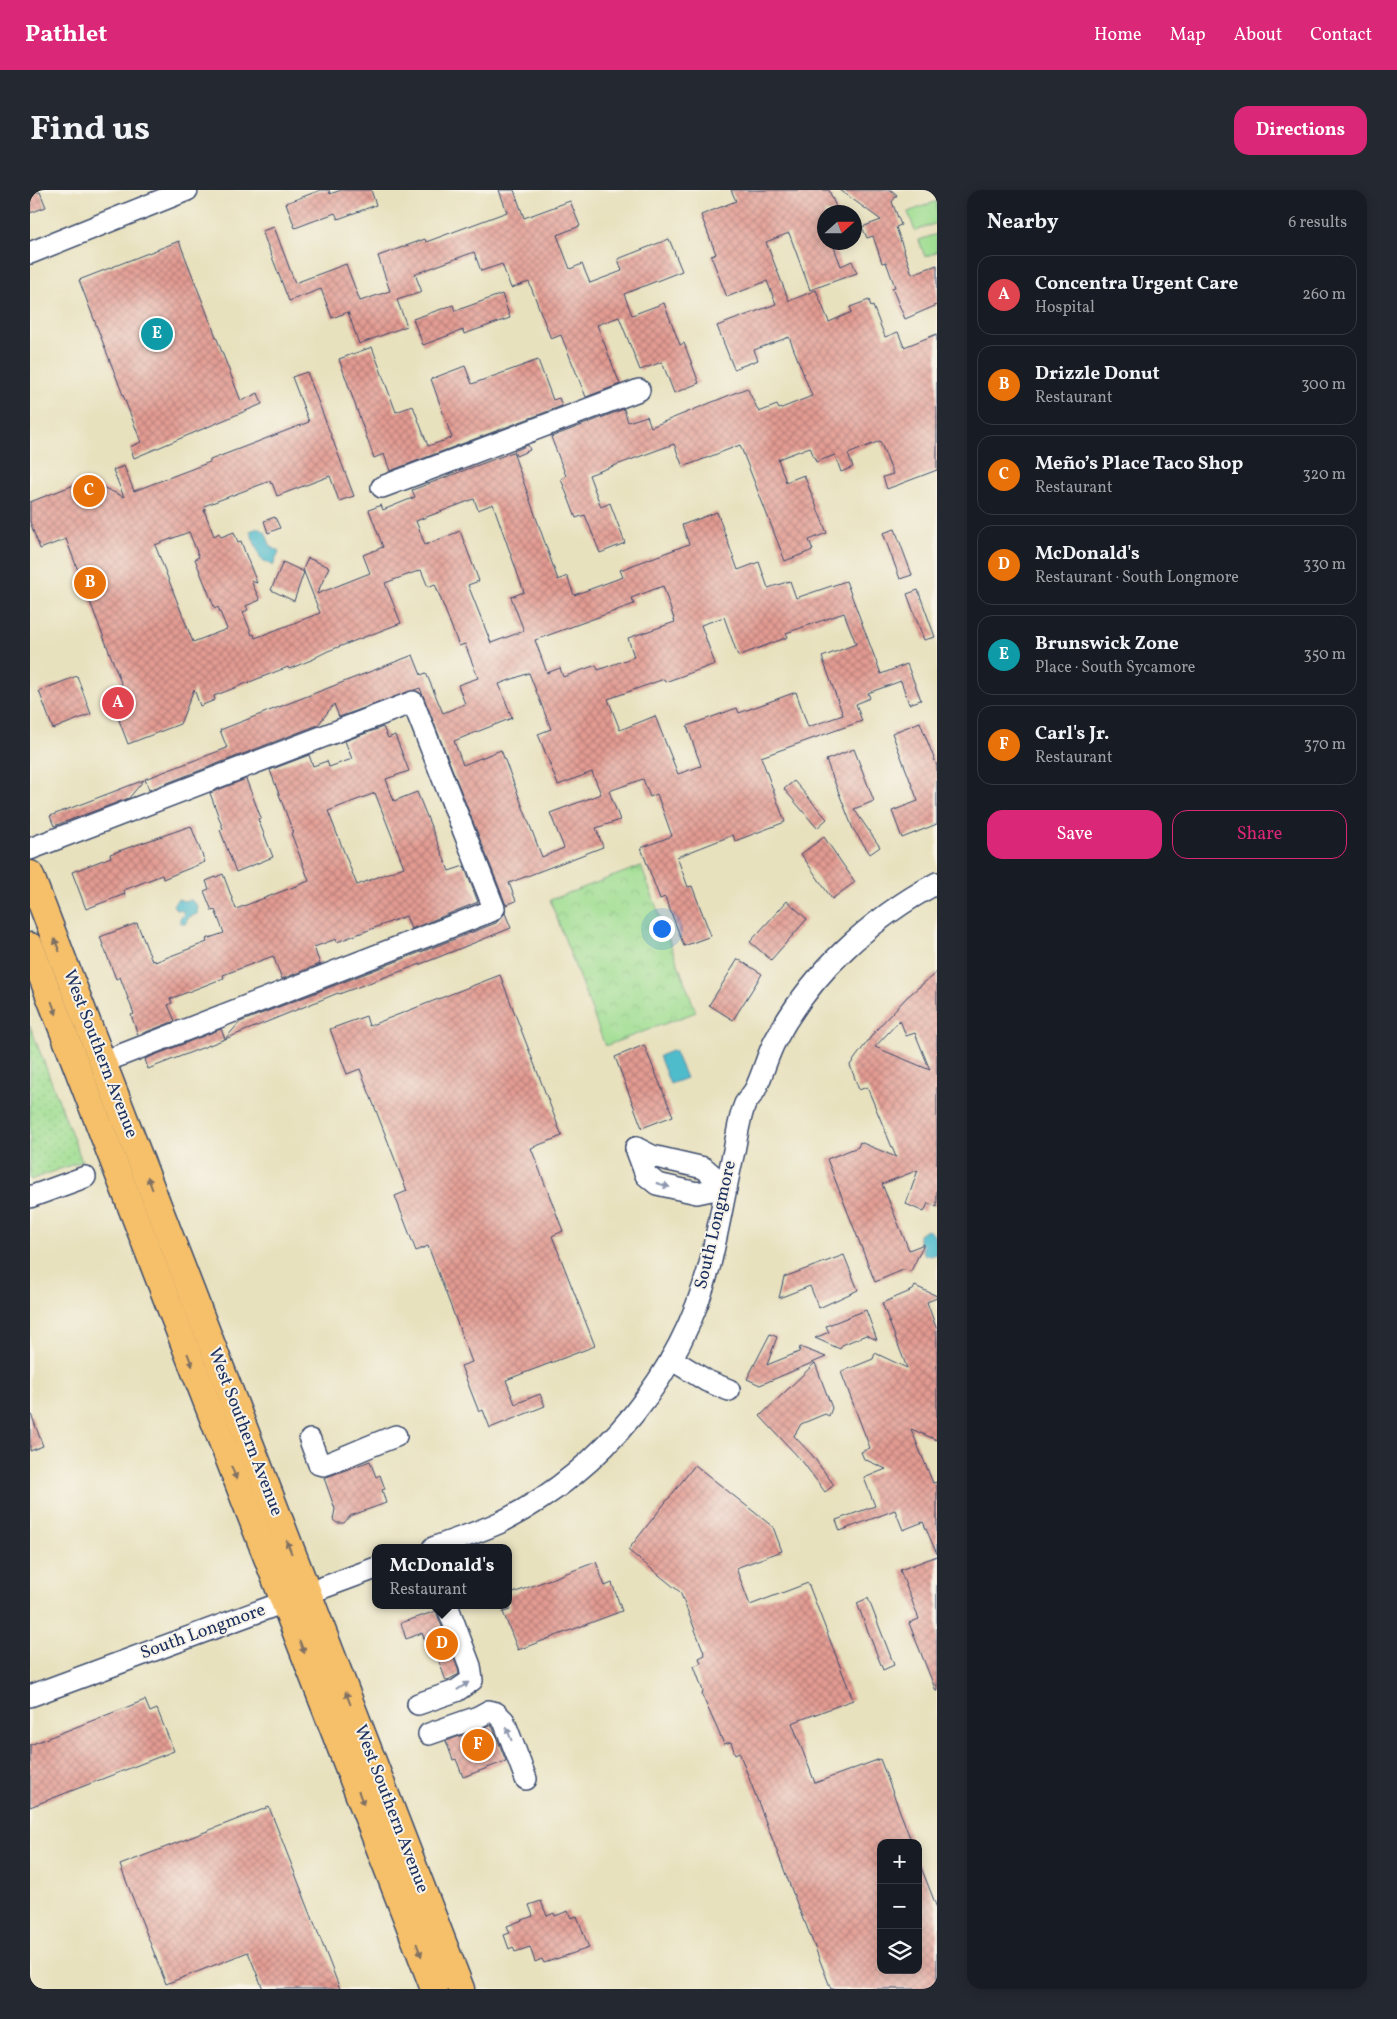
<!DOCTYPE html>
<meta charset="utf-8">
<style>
:root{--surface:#171b24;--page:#242831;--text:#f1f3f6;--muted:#9ea1a6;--line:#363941;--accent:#db2777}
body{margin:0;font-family:Vollkorn,serif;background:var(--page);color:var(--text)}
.controls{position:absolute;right:15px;bottom:15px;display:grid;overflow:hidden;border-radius:10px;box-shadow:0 2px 12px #0003}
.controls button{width:45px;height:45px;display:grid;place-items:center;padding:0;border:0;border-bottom:1px solid var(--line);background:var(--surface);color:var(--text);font:25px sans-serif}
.compass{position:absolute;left:787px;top:15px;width:45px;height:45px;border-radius:50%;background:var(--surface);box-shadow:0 2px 12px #0003;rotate:69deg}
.you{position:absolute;left:631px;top:738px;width:18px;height:18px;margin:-12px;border:4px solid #fff;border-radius:50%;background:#1a73e8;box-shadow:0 0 0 8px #1a73e833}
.badge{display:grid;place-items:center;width:32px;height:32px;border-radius:50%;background:var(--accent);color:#fff;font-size:16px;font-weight:700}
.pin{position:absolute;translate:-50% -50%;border:2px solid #fff;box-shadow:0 1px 5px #0006}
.popup{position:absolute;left:342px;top:1354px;width:140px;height:65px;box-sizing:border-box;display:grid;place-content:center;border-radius:10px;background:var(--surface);filter:drop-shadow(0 1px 4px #0005);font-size:16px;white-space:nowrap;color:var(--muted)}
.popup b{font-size:19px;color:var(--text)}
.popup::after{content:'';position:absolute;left:50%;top:100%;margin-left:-10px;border:10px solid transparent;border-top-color:var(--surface)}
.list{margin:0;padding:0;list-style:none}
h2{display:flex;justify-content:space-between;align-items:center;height:65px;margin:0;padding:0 20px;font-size:21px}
h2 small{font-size:16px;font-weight:400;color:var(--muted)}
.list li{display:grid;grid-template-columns:32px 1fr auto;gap:15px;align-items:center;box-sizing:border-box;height:80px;margin:0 10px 10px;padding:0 10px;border:1px solid var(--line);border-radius:15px}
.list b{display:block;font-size:19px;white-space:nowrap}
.list p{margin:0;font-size:16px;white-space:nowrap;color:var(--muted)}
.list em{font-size:16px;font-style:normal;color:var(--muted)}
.actions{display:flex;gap:10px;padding:15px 20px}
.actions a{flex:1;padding:11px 0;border:1px solid var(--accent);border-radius:15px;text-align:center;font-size:18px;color:var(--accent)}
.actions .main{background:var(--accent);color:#fff}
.icon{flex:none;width:28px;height:28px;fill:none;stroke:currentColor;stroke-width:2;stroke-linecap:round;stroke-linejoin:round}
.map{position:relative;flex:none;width:907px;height:1799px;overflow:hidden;border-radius:15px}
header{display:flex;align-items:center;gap:30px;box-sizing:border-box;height:70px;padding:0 25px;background:var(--accent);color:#fff}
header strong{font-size:24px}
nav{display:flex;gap:28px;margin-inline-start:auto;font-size:18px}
.intro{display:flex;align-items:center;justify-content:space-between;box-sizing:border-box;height:120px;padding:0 30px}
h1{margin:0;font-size:35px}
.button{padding:12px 22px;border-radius:15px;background:var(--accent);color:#fff;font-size:18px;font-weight:700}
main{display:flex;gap:30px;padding:0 30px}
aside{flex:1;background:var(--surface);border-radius:15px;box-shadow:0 2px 12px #0003}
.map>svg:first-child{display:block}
</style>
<header>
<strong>Pathlet</strong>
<nav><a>Home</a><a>Map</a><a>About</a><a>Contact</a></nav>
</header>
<div class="intro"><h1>Find us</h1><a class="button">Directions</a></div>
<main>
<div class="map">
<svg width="907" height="1799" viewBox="0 0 907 1799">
<defs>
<pattern id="grass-dots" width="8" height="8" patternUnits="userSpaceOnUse" patternTransform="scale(1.25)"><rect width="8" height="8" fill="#a0de93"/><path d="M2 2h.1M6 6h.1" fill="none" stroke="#89bf81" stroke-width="1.8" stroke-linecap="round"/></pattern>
<pattern id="park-crowns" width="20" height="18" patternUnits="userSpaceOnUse" patternTransform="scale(1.25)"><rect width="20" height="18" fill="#a0de93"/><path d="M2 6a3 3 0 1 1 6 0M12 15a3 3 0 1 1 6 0" fill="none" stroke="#89bf81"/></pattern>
<pattern id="building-cross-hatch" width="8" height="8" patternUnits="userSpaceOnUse" patternTransform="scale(1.25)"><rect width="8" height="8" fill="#e39b92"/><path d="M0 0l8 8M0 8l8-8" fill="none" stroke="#b77f7a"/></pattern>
</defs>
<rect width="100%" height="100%" fill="#f7f3e8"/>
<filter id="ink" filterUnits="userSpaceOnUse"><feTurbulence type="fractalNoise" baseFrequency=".02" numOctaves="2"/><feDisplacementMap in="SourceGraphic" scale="10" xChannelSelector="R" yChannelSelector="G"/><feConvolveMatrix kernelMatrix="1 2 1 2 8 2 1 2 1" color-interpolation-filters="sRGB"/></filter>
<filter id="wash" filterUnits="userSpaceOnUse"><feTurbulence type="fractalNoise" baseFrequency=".0096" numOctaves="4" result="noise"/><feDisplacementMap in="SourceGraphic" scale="20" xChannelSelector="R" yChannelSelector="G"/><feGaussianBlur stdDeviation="1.12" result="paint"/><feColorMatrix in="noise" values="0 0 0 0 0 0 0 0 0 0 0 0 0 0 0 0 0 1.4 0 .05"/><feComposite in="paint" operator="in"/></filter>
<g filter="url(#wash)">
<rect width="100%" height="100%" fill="#e8e1be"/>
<path fill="url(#grass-dots)" stroke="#5e8678" d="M0,836l52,135 -52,19z"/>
<path fill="url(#park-crowns)" stroke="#5e8678" d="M611,676l55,146 -91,34 -55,-146z"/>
<g fill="#a0de93" stroke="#5e8678">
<path d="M907,11v22l-22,8 -7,-19z"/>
<path d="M907,44v18l-12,5 -6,-17z"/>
</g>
<g fill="#50bccc" stroke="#367695">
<path d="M228,338l7,4 6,15 8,4 -6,15 -12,-7 -11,-28z"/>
<path d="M148,709l6,2 7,-1 7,6 -1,8 -8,3 -4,7 -5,-2v-4l4,-4 -1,-3 -6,-1 -3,-3v-4z"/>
<path d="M644,860l12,28 -16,6 -11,-28z"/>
<path d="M896,1040c11,2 11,14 11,24l-6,2 -6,-1 -6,-14v-6z"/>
</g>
<g id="blocks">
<g fill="url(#building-cross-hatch)" fill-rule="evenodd">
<path d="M291,0h8l1,4 11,-4h30l5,15 -38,14 -3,-6 -40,15 -9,-25z"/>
<path d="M469,0h15l10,28 46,-17 10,25 -23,9 13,34 12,-5 8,19 32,-12 -4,-12 51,-20 13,32 -58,23 8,21 32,-12 16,42 4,-2 15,40 -25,10 -12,-31 -22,8 -21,-53 -22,8 23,59 -34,13 -25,-62 -10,4 -22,-57 -18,6 -9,-24 -21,7 -7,-19 -59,22 7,18 -25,8 10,26 -48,18 -11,-32 -16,6 -11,-29 -32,12 -27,-70 12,-4 21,56 51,-19 14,37 30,-10 -12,-35 47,-17 1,3 81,-30z"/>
<path d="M701,0h98l9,22h-14v30h8l9,24 11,-5 5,12 -47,17 -21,-57 -23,9 23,59 27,-11 13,32 23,-10 -2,-5 19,-7 2,7 2,-1 12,31 13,-5 6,15 33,-13v136l-50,19 -4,-12 10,-3 -13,-33 -32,13 5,13 -12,5 -6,-17 -19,7 -6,-15 -32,12 8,23 18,-7 23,58 -18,7 4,10 -28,11 -45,-116 -57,22 -9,-23 -85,31 12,32 9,-4 15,40 -25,10 -15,-38 -9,3 -15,-39 5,-3 -15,-39 73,-28 4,13 19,-6 4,11 96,-39 12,24 18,-7 2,4 33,-13 -23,-59 -35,13 4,10 -24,9 -17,-43 59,-22 -9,-23 -40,16 -16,-41 5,-2 -15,-39 35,-14z"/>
<path d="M810,0h51l6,5 -5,7 9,23 -5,2 16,47 25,-9v40l-32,14 -13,-31 3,-1 -9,-25 -4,1 -9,-27 -6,2 -5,-11 19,-7z"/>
<path d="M5,2h5l6,15 -16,6v-19z"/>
<path d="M149,51l62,160 17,-8 4,11 -128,54 -4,-11 11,-5 -62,-162z"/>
<path d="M472,104l8,24 -46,16 -1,-4 -40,15 -10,-26 40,-14 2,6z"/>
<path d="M342,157l24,65 17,-6 15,40 24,-8 -21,-59 34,-13 7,18 66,-24 15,40 6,-2 3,8 -172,65 -6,-17 -10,4 -35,-99z"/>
<path d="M277,182l47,124 -15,5 -9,-25 -53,20 -5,-13 -1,1 -1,-3 -66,25 2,3 -2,1 10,26 5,-3 2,4 13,-5 4,10 3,-1 5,14 11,28 -6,-2 9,19 -14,6 2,4 -5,2 9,23 2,-1 1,4 65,-25 -16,-41 -10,29 -23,-11 12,-28 21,10 -1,-3 5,-11 21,9 -12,27 53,-21 -7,-18 20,-8 -14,-37 12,-5 2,5 32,-13 -3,-7 101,-38 45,128 9,-4 7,19 49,-18 -3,-7 69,-26 -7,-19 35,-13 21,58 21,-8 9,26 22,-7 6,17 50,-17 35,93 26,-10 14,36 -12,4 -8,-23 -33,12 2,5 -14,6 6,17 -101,36 24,65 -50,19 -2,-6 -56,22 11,30 4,-1 19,50 -27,10 -19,-49 -5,2 -19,-51 31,-12 -15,-42 -7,3 -7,-18 -34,12 11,29 -24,8 7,19 -94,36 7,18 -10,4 -86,-217 -81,29 -5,-13 -16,21 -169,65 -4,-11 82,-31 -7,-18 193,-75 8,20 5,-2 17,40 22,-9 -7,-19 20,-7 -13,-34 -6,2 -24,-62 -7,3 -7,-17 -36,13 16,40 -73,28 -12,6v1l-27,11 -1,-2 -13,5 -61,24 1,4 -15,6 -6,-17 -14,35 -52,20 -17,-45 14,-6 -59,-154 -26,10 -10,-27v-20l57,-22 37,17 -11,-27 11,-4 10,25 76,-29v-2l99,-38 -17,-45zM444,309l4,11 15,-6 31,88 -13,5 13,34 -33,12 -23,-58 11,-4 -19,-50 -35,14 -9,-24zM159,342l10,25 -4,2 5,13 15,37 3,-2 9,22 -34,13 -38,-97zM633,396l12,36 -47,16 6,19 -36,13 -2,-5 -33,12 -3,-9 -13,5 -12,-33 99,-36 -3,-6zM814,423l12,31 -34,13 21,58 -35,12 -12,-35 -57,21 -2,-5 -50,18 14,40 -23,8 -23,-58 -35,14 -12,-31 56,-20 1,3 50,-18 -14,-39 23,-8 14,39 50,-19 -2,-4zM499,483l22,56 -13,5 20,51 34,-13 9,22 -51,19 14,35 -22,9 -41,-107 -38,15 -9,-24 58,-23 -13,-34z"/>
<path d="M498,255l2,5 -14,6 -2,-5z"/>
<path d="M245,327l5,11 -12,5 -4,-12z"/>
<path d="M865,339l17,46 -12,4 -17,-46z"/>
<path d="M888,400l17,47 -11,3 -17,-46z"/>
<path d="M47,486l14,38 -38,15 -14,-38z"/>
<path d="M890,532l17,44v58l-35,14 -10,-27 26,-10 -26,-68z"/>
<path d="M353,537l5,11 7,-3 14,36 -23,8 8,22 23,-9 32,79 15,-5 14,36 -67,27 -5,-13 -69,26 -1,-3 -22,8 6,17 -38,15 -9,-23 -50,19 1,3 -54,21 2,4 -4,2 7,16 -37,14 -7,-20 3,-1 -14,-37 -4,2 -16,-42 37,-14 15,38 3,-1v2l52,-20 -1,-3 18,-6 -9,-23 -3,1 -8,-20 5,-2 -3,-8 17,-7 13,35 73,-28 -18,-48 2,-1 -23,-62 39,-15 4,11 14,-5 2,6 23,-8 -7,-18zM345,603l29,74 -47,18 -29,-74z"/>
<path d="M824,559l20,52 -20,8 26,38 -10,7 -17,-25 -27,-69z"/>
<path d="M216,589l15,39 -3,1 15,38 -37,15 -16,-42 3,-1 -13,-36z"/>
<path d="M114,590l-15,18 -75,28 -4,-10z"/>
<path d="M764,591l33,38 -10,9 -33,-39z"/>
<path d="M161,636l14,36 -42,17 -1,-4 -38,15 1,4 -39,15 -14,-37 39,-15 -1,-3z"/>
<path d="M794,647l31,45 -23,17 -31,-45z"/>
<path d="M757,711l20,18 -36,41 -21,-18z"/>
<path d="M475,723l6,15 -77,31 -95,35 -1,-1 -113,46 15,-17 256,-99z"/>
<path d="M708,769l24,15 -29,46 -24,-15z"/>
<path d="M907,782v235l-9,-4 -4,9 -18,-8 12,-34 -36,14 27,66 15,-6 -13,27 -8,-1 -28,12 -48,-123 31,-12 2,-5 36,15 -29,-70 -8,3 -9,-25 26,-35 31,-33zM870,830l6,16 9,-3 15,37 -55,-23z"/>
<path d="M470,785l62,161 -31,12 32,83 -11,5 43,110 -89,34 9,24 25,-10 5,12 -55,22 -7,-18 -4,2 -18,-46 11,-4 -44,-116 -12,5 -21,-55 12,-5 -47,-122 -13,5 -17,-45 36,-13 3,10z"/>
<path d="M191,839l4,10 -77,30 -3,-10z"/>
<path d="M614,855l29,71 -31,12 -27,-71z"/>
<path d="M814,1065l14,35 -39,18 -9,-22 -31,12 5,-21z"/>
<path d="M885,1096l22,10v2l-10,4 10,28v110l-26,-11 22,54 4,-1v72l-14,-32 -20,8 -8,-20 -55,21 -4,-11 39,-14 -11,-28 22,-9 -22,-10 -3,-7 9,-4 -29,-76 32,-13 2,-6 32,15 -25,-65 31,-13z"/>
<path d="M836,1120l11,30 -11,-5 -24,10 -2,4 -25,-11 14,-6 -3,-6z"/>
<path d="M740,1144l7,3 -10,28 32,-13 1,-5 26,10 -66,28 -13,-6z"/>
<path d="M785,1173l17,45 -3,8 -4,-2 -24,10 -7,12 18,19 22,30 -9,7 -23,-31 -42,-45z"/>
<path d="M1,1224l12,32 -13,5v-36z"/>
<path d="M340,1271l6,16 4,-2 5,14 -3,1 4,13 -36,13 -6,7h-7l-4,-3 2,-11 -11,-31z"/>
<path d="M665,1275l78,62 9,24 -46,17 14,37 58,-22 45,117 -61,23 23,60 65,-24 32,84h-31v127h37l1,-108 18,46v74l-3,7h-103l-26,-67h-1l-65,-170 -4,2 -4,-12 -7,2 -22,-49 1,-4 -9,-25 7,-3 -2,-5 6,-3 -25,-63 -52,-42z"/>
<path d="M907,1366v135h-1l-27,-68 10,-4 -19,-49z"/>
<path d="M566,1372l9,24 7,-3 10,28 -104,39 -15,-38 7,-2 -2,-15z"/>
<path d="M838,1408l26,67 -11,5 -26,-67z"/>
<path d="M406,1421l22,58 1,5 -13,7 -9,-25h-2l-4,-9 -3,1 -6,-15 -16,6 -5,-16z"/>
<path d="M115,1510l5,12 7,-3 17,42 -144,56v-62z"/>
<path d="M460,1535l3,3 13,33 -43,16 -7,-18 -3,1 -7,-19z"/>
<path d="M239,1617l71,182h-77l-15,-37 -82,32 -46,-119z"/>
<path d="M511,1711l6,15 7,-3 1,3 13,-5 3,7 6,-2 12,32 -45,15 -2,-4 -7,3 -5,-15 -15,5 -2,-5 -4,2 -5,-14 6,-2 -3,-7 26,-10 -4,-11z"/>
</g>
</g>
</g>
<g filter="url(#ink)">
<use href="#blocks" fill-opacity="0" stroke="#3a4a6c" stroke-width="1"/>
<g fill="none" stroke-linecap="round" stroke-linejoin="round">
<defs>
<g id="minor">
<path d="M0,63l157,-63"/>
<path d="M352,297l257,-97"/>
<path d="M0,659l383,-147 81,206 -3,3 -388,151"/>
<path d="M606,958l10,27 11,9 40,9 29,-6"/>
<path d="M606,958l16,8 52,12 22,19"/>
<path d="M0,1007l55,-20"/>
<path d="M641,1169l36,22 22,9"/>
<path d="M280,1250l9,24 5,1c24,-9 47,-20 72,-29"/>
<path d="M403,1358c23,-9 47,-16 70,-27 101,-52 178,-147 207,-257 9,-37 15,-75 24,-113 3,-15 5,-33 11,-47 3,-5 7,-9 10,-14 8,-16 12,-34 20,-49 36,-68 95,-122 162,-158"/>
<path d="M0,1506l346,-128"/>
<path d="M388,1514l38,-13 16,-11 -2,-14 -23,-61"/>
<path d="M399,1544l49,-17 11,-6 7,2 8,8 22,58"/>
</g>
<g id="major">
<path d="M0,684l431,1115"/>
<path d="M0,756l404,1043"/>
</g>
</defs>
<use href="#minor" stroke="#3a4a6c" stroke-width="24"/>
<use href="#major" stroke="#3a4a6c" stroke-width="29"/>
<use href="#minor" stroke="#fff" stroke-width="21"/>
<use href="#major" stroke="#f6c06b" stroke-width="26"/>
</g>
<defs><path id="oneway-solid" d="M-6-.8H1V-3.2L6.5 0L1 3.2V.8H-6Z" transform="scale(1.25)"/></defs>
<g fill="#7e7064">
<use href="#oneway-solid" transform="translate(27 755) rotate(-111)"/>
<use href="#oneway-solid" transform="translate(24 818) rotate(69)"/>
<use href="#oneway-solid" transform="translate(120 993) rotate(-111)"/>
<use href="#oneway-solid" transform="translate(160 1170) rotate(69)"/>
<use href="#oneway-solid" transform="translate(204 1283) rotate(69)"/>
<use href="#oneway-solid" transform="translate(259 1357) rotate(-111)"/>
<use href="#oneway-solid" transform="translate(272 1457) rotate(69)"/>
<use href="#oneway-solid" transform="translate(318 1508) rotate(-111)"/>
<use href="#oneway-solid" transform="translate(331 1608) rotate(69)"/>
<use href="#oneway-solid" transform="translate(389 1760) rotate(69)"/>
</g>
<g fill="#8d97ae">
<use href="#oneway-solid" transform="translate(633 995) rotate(17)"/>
<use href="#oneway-solid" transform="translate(433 1496) rotate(-34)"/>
<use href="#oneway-solid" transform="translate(479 1544) rotate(-111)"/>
</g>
</g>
<g text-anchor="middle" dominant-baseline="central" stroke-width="4" stroke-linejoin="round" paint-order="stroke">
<g font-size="18" fill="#1b2f5e" stroke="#f7f3e8">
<text transform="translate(70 864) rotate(69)">West Southern Avenue</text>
<text transform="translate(686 1035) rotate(-77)">South Longmore</text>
<text transform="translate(215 1242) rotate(69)">West Southern Avenue</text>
<text transform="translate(173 1442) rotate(-20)">South Longmore</text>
<text transform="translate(361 1619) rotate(69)">West Southern Avenue</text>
</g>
</g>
</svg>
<div class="controls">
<button>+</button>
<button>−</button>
<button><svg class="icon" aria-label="layers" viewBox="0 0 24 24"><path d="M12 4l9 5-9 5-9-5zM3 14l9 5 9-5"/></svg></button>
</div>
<svg class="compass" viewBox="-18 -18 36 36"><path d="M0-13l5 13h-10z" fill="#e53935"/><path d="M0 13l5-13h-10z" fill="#9ea1a6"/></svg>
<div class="you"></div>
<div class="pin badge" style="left:88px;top:513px;background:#e0444e">A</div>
<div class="pin badge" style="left:60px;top:393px;background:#e8710a">B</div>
<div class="pin badge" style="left:59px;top:301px;background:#e8710a">C</div>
<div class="pin badge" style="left:412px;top:1454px;background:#e8710a">D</div>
<div class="popup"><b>McDonald's</b>Restaurant</div>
<div class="pin badge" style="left:127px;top:144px;background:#0f9aa8">E</div>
<div class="pin badge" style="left:448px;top:1555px;background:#e8710a">F</div>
</div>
<aside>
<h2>Nearby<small>6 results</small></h2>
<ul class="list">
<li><span class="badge" style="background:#e0444e">A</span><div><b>Concentra Urgent Care</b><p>Hospital</p></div><em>260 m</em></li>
<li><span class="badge" style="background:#e8710a">B</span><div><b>Drizzle Donut</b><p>Restaurant</p></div><em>300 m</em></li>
<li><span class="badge" style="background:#e8710a">C</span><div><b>Meño’s Place Taco Shop</b><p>Restaurant</p></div><em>320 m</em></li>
<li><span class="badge" style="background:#e8710a">D</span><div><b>McDonald's</b><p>Restaurant · South Longmore</p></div><em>330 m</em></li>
<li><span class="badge" style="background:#0f9aa8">E</span><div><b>Brunswick Zone</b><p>Place · South Sycamore</p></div><em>350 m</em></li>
<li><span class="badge" style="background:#e8710a">F</span><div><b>Carl's Jr.</b><p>Restaurant</p></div><em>370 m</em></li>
</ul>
<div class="actions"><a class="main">Save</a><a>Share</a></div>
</aside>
</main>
